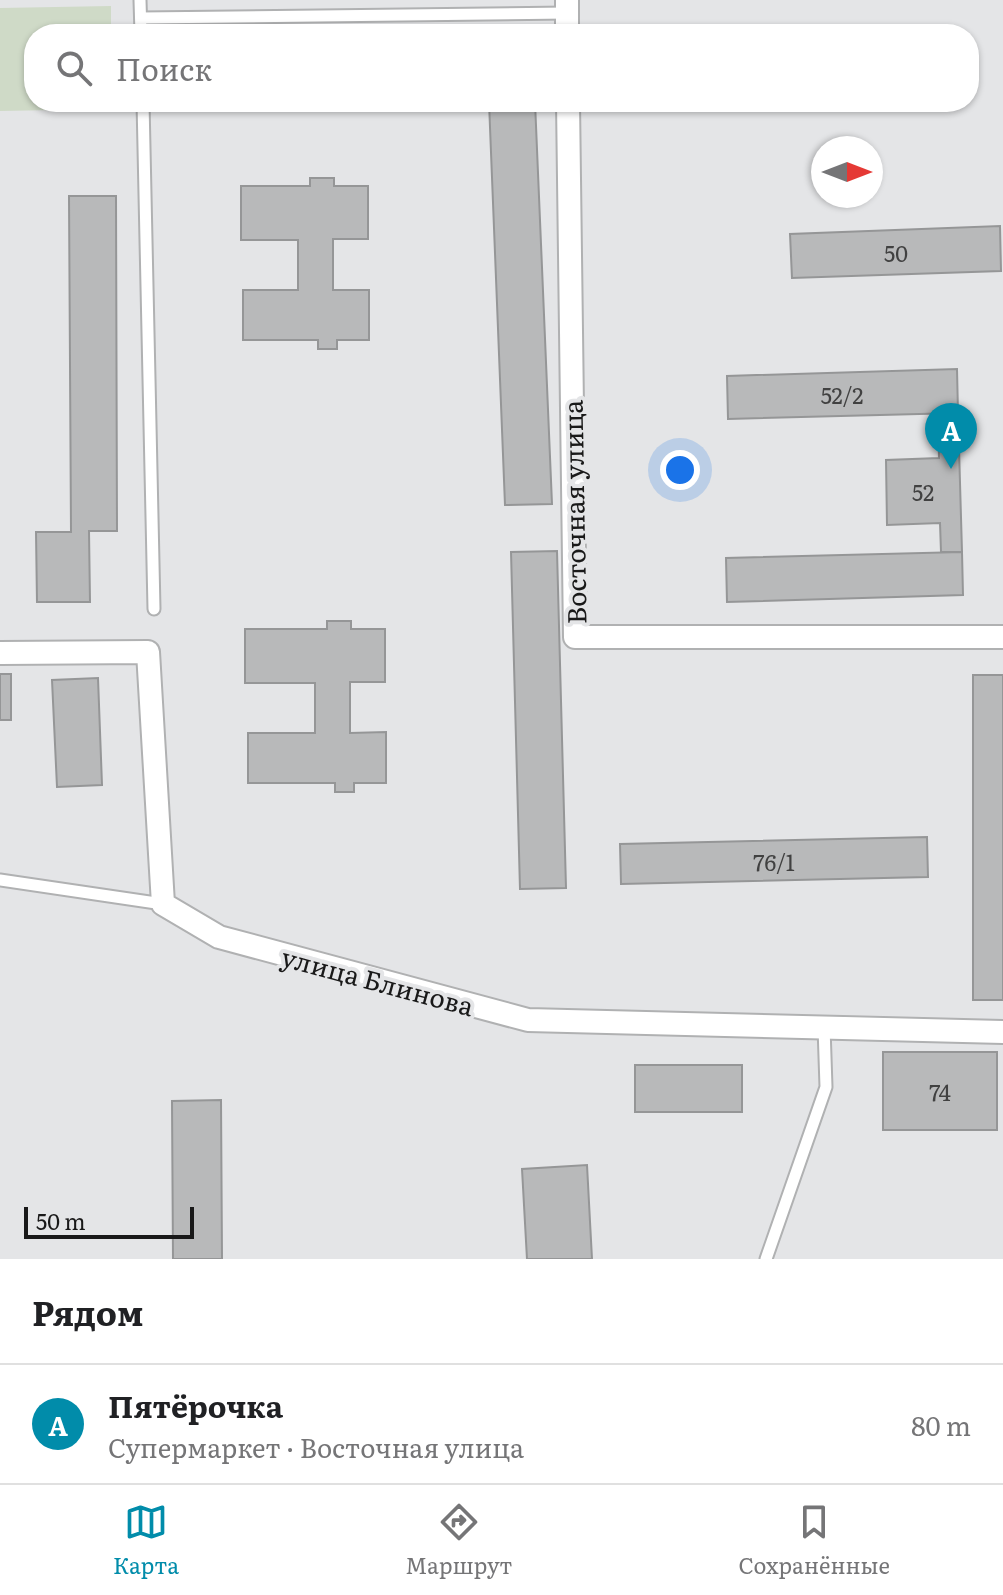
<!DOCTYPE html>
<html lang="ru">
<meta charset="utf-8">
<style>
:root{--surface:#fff;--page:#f2f2f2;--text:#202124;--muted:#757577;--line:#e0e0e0;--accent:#018caa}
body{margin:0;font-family:Literata,serif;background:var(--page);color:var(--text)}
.compass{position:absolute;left:811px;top:136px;width:72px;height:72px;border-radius:50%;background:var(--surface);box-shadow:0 2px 6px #0004;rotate:90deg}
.scale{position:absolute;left:24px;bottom:20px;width:170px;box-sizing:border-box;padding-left:8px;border:4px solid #191919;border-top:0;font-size:22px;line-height:28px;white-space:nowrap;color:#191919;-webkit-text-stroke:6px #e4e5e7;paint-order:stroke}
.you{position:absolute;left:680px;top:470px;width:28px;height:28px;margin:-20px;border:6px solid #fff;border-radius:50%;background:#1a73e8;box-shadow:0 0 0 12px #1a73e833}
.badge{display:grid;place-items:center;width:52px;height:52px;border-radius:50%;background:var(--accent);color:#fff;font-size:26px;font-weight:700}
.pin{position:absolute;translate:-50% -66px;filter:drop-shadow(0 2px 4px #0008)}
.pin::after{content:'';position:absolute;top:42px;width:28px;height:24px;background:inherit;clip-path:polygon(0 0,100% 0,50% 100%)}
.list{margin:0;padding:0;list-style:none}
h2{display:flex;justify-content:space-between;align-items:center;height:104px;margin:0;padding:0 32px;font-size:34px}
h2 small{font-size:26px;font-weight:400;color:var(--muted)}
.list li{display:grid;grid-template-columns:52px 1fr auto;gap:24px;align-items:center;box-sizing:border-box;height:120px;padding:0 32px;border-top:2px solid var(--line)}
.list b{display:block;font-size:30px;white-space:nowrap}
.list p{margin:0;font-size:26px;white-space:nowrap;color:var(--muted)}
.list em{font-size:26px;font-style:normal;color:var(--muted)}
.icon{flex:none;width:44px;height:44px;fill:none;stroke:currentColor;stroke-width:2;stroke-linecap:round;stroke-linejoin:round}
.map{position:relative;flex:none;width:1003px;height:1259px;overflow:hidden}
.search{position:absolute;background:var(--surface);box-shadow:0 2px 6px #0004;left:24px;right:24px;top:24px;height:88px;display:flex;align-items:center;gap:20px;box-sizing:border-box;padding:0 28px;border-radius:32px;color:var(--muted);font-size:30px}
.sheet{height:224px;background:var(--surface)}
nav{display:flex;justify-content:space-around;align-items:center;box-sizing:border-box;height:112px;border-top:2px solid var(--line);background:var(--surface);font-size:22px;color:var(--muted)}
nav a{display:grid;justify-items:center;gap:4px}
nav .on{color:var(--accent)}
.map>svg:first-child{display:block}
</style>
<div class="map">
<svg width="1003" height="1259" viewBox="0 0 1003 1259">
<rect width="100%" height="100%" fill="#e4e5e7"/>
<path fill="#cfdac7" d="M111,6v28h-77v68h78v7l-112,2v-103z"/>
<g fill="#b8b9ba" stroke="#959697" stroke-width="2">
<path d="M489,102h46l17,402 -47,1z"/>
<path d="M310,178h24v8h34v53h-35v51h36v50h-32v9h-19v-9h-75v-50h55v-50h-57v-54h69z"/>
<path d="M69,196h47l1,335h-28l1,71h-53l-1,-70h35z"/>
<path d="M1000,226l1,45 -209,7 -2,-44z"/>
<path d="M957,369l1,44 -230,6 -1,-43z"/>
<path d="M938,413h20l4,139h-21l-1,-29 -53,2 -1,-65 53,-2z"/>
<path d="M557,551l9,337 -46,1 -9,-337z"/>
<path d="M962,552l1,43 -236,7 -1,-44z"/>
<path d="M327,621h24v8h34v53h-35v51l36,-1v51h-32v9h-19v-9h-87v-50h67v-50h-70v-54h82z"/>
<rect x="0" y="674" width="11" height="46"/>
<rect x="973" y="675" width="30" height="325"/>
<path d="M98,678l4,107 -45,2 -5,-107z"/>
<path d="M927,837l1,40 -307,7 -1,-40z"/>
<rect x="883" y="1052" width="114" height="78"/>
<rect x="635" y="1065" width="107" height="47"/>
<path d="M221,1100l1,159h-49l-1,-158z"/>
<path d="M587,1165l5,94h-65l-5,-90z"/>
</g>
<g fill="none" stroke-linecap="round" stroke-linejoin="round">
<defs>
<g id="service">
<path d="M140,0l1,34"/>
<path d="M141,18l426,-5"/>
<path d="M143,102l11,507"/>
<path d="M0,880l163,24"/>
<path d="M766,1259l60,-172 -2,-60"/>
</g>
<g id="minor">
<path d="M567,0v34"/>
<path d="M568,102l7,535h428"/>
<path d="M0,653l148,-1 15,252 56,33 309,83 475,12"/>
</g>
</defs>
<use href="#service" stroke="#b0b1b2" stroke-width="15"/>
<use href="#minor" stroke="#b0b1b2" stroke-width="26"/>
<use href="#service" stroke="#fff" stroke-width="11"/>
<use href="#minor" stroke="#fff" stroke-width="22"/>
</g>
<g text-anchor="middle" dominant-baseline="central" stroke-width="8" stroke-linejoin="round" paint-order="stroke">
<g font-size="22" fill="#414141">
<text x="896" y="252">50</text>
<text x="842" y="394">52/2</text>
<text x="923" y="491">52</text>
<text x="774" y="861">76/1</text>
<text x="940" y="1091">74</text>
</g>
<g font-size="26" fill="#191919" stroke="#e4e5e7">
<text transform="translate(573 512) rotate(-91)">Восточная улица</text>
<text transform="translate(378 980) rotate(15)">улица Блинова</text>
</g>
</g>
</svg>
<svg class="compass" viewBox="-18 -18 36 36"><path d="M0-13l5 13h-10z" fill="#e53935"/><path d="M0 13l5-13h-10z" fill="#757577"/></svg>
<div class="scale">50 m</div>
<div class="you"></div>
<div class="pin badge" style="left:951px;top:469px">A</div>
<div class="search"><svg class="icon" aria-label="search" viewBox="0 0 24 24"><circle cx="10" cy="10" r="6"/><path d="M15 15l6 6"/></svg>Поиск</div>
</div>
<section class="sheet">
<h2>Рядом<small></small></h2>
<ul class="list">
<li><span class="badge">A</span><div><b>Пятёрочка</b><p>Супермаркет · Восточная улица</p></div><em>80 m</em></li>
</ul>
</section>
<nav>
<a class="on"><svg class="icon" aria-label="map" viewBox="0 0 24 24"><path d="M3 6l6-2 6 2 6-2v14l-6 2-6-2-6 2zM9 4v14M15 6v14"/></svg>Карта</a>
<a><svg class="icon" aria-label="directions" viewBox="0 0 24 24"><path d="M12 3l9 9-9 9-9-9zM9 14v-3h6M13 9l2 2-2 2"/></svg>Маршрут</a>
<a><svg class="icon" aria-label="saved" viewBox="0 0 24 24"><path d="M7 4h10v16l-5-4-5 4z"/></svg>Сохранённые</a>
</nav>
